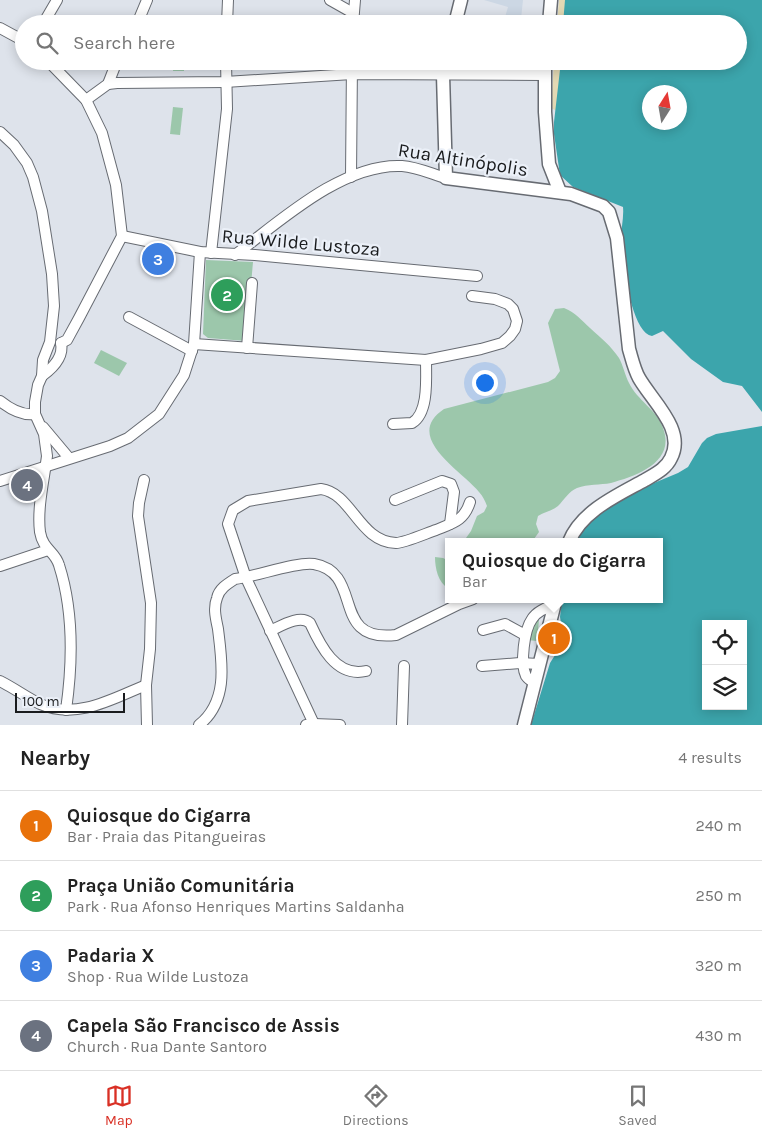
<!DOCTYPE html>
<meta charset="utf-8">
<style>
:root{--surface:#fff;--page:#f2f2f2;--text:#222;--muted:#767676;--line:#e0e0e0;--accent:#d93025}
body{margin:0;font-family:Karla,sans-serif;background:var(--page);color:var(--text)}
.controls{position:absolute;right:15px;bottom:15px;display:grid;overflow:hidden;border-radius:0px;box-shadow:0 2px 12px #0003}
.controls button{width:45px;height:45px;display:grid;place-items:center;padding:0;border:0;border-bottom:1px solid var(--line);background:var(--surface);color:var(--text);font:25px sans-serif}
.compass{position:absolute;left:642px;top:85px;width:45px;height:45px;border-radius:50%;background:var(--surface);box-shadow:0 2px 12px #0003;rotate:11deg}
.scale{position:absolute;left:15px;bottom:12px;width:110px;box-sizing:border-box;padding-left:5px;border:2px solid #191b1d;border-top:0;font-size:14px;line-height:18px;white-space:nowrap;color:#191b1d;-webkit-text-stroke:4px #ebf0f8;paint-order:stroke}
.you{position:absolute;left:484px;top:382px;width:18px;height:18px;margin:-12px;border:4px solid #fff;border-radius:50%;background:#1a73e8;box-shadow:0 0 0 8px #1a73e833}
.badge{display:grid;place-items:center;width:32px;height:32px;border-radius:50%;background:var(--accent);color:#fff;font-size:16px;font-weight:700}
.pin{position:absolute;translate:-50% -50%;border:2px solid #fff;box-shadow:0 1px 5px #0006}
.popup{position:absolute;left:445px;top:538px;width:218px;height:65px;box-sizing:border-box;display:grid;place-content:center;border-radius:0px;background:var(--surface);filter:drop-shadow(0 1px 4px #0005);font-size:16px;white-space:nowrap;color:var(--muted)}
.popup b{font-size:19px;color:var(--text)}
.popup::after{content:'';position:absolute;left:50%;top:100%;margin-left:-10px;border:10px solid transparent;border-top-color:var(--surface)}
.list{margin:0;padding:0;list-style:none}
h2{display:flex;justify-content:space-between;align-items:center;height:65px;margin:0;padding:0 20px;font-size:21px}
h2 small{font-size:16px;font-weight:400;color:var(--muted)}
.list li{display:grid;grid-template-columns:32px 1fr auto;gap:15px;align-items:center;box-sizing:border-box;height:70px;padding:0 20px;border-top:1px solid var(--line)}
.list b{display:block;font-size:19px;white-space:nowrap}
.list p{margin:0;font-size:16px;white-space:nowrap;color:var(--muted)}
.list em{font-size:16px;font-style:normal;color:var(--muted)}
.icon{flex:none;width:28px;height:28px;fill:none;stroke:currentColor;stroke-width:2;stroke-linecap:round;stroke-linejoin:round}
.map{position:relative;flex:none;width:762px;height:725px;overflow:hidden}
.search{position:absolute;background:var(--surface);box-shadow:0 2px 12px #0003;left:15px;right:15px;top:15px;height:55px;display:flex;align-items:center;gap:12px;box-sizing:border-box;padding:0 18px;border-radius:28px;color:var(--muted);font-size:19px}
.sheet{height:345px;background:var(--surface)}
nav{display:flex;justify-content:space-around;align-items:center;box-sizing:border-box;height:70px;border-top:1px solid var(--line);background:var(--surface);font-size:14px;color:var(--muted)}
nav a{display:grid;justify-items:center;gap:2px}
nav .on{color:var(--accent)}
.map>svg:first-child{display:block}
</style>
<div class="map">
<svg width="762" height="725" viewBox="0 0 762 725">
<rect width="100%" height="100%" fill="#dee3eb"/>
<g fill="#ccd7e4">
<path d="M484,0h39l-2,19 -16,-2 3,-10z"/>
<path d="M495,61h44l-2,5 -3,1 -41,1z"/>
</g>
<g fill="#9cc7ab">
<path d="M174,61h10v10h-11z"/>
<path d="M173,107l10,1 -3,27 -10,-1z"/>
<path d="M206,260l47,2 -7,79 -38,-3 -5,-4z"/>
<path d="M564,308c11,4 17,12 26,20 11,10 21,18 29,30 4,7 6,17 10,25 8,17 28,27 34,45 13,34 -26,48 -52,55 -11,2 -23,1 -34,5 -8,3 -13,12 -19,18 -6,5 -14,6 -20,10l-2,8 3,8 -5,7 -8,3h-61l1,-4 5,-7 6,-15 7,-4 3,-6c-2,-5 -4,-10 -8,-14 -17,-21 -77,-55 -35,-83l104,-27 7,-4 5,-7 -12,-48 7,-14z"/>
<path d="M101,350l26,13 -8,13 -25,-13z"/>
<path d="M435,557l8,1 6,3v28c-11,-6 -14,-21 -14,-32z"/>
<path d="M529,619l10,1 -2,21 -10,-1z"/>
</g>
<g fill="#e3d9b4">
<path d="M559,0h9l-2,24h-9z"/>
<path d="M554,61h9l-4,51 -8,-4z"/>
</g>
<g fill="#3ca5ac" fill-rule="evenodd">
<path d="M565,0h197v412l-20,-26 -19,-4 -32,-23 -28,-28 -11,5c-21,-3 -31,-79 -31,-97 0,-11 3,-21 2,-32l-50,-20 -13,-12 -6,-41v-12l7,-61h177v-37h-175zM650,92h30v30h-30z"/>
<path d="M762,426v299h-231l19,-62 14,-22 -4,-24 2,-18h97v-57h-85l13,-21 43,-28 48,-20 10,-6 14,-24 5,-5 9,-4zM706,624h37v82h-37z"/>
</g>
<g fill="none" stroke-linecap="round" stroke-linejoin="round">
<defs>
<g id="minor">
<path d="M330,0l23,13"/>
<path d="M43,24l14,-24"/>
<path d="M137,24l10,-24"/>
<path d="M227,24l1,-24"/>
<path d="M353,24l2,-24"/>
<path d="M0,28l24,13"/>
<path d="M48,61l38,39 16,33 14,52 6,51 -43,82 -12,22 -6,3"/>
<path d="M108,84l9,-1 108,-1 127,-8 192,1"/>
<path d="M86,100l22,-16 9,-23"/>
<path d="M0,132l14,13 13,18 6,14 9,34 10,63 2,32 -4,36 -7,18 -1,16 -4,9 -3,17v12l9,20 3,22c-3,24 -10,52 -7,76 3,18 15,19 19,33 15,47 14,96 7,145"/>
<path d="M351,177l1,-116"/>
<path d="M122,236l78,16 55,3 222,21"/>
<path d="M211,253l16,-144 -1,-48"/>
<path d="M235,255c45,-34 108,-92 167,-89 15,1 30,8 44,12"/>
<path d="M129,317l63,34"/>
<path d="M194,344l232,16 55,-11 21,-6 8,-7 5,-7 2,-8 -4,-12 -5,-5 -13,-5 -23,-3"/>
<path d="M247,348l5,-65"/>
<path d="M42,376c11,-8 22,-19 19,-33"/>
<path d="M0,401c10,8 22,15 35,13"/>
<path d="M393,424l19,-1c17,-10 14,-45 14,-63"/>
<path d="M43,427l26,31"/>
<path d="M144,480l-5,23 -1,13 13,87 -1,46 -4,36 1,40"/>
<path d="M0,481l110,-35 18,-8 31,-24 25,-39 10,-31 6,-92"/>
<path d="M395,500l47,-19 9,3 3,8 -4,32"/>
<path d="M0,566l48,-16"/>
<path d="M483,630l22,-6 20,11"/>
<path d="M270,631c11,-5 30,-17 40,-8 10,22 26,55 56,48"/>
<path d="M482,666l38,-3 19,1"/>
<path d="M0,681c14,7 26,16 40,23 37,16 72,-5 106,-19"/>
<path d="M535,683c-4,-2 -7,-4 -9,-7 -6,-12 -2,-46 6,-57 5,-8 14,-11 22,-14"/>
<path d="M314,724l-68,-146 -18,-54 5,-14 15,-9 73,-12c31,4 38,53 75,54 8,0 31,-10 40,-13 17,-7 28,-9 34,-28"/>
<path d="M199,725c30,-24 23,-63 19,-96 -2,-10 -5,-21 -1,-31 2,-9 10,-14 18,-19 20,-2 62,-18 79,-15 51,9 15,79 82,71l63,-31 14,-5"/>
<path d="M306,725l8,-1 26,1"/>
<path d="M402,725l2,-59"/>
</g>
<g id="major">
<path d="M455,24l6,-24"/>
<path d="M549,24l2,-24"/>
<path d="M445,61l-2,14 3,103 125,16 32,12 6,6 8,26 12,111c3,10 5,20 10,29 13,23 47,52 32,80 -5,11 -16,16 -26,22 -27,15 -64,31 -76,62"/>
<path d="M545,61v51l4,52 11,28"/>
<path d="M524,725l32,-126"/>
</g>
</defs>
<use href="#minor" stroke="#676b72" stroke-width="12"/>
<use href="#major" stroke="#676b72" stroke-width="15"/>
<use href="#minor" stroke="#fff" stroke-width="10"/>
<use href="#major" stroke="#fff" stroke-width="12"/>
</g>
<g text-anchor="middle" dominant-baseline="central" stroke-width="4.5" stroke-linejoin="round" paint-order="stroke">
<g font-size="19" fill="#191b1d" stroke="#ebf0f8">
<text transform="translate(463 160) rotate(9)">Rua Altinópolis</text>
<text transform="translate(301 243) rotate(5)">Rua Wilde Lustoza</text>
</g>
</g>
</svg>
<div class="controls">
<button><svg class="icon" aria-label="locate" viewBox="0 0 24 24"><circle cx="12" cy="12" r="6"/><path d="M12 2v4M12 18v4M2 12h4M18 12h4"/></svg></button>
<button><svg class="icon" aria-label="layers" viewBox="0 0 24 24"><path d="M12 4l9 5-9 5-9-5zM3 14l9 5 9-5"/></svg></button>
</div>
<svg class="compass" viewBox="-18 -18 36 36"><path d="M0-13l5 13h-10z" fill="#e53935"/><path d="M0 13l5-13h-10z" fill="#767676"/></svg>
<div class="scale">100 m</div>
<div class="you"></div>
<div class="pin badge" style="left:554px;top:638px;background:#e8710a">1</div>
<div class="popup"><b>Quiosque do Cigarra</b>Bar</div>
<div class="pin badge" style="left:227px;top:295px;background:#2e9e5b">2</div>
<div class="pin badge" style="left:158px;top:259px;background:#3f7fe0">3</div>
<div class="pin badge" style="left:27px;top:485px;background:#6b7280">4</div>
<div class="search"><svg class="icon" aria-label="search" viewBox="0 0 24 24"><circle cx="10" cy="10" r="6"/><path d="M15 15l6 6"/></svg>Search here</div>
</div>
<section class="sheet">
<h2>Nearby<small>4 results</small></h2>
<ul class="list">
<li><span class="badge" style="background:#e8710a">1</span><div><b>Quiosque do Cigarra</b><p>Bar · Praia das Pitangueiras</p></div><em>240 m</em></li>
<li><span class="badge" style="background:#2e9e5b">2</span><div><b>Praça União Comunitária</b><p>Park · Rua Afonso Henriques Martins Saldanha</p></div><em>250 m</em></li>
<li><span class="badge" style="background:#3f7fe0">3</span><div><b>Padaria X</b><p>Shop · Rua Wilde Lustoza</p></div><em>320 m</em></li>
<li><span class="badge" style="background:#6b7280">4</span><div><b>Capela São Francisco de Assis</b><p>Church · Rua Dante Santoro</p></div><em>430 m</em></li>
</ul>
</section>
<nav>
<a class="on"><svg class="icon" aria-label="map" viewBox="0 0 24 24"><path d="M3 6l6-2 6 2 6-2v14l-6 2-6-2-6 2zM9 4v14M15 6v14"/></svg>Map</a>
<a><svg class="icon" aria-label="directions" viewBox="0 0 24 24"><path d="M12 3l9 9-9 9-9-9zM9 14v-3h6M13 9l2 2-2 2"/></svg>Directions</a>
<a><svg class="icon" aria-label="saved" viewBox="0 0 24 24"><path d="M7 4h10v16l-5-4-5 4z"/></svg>Saved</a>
</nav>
